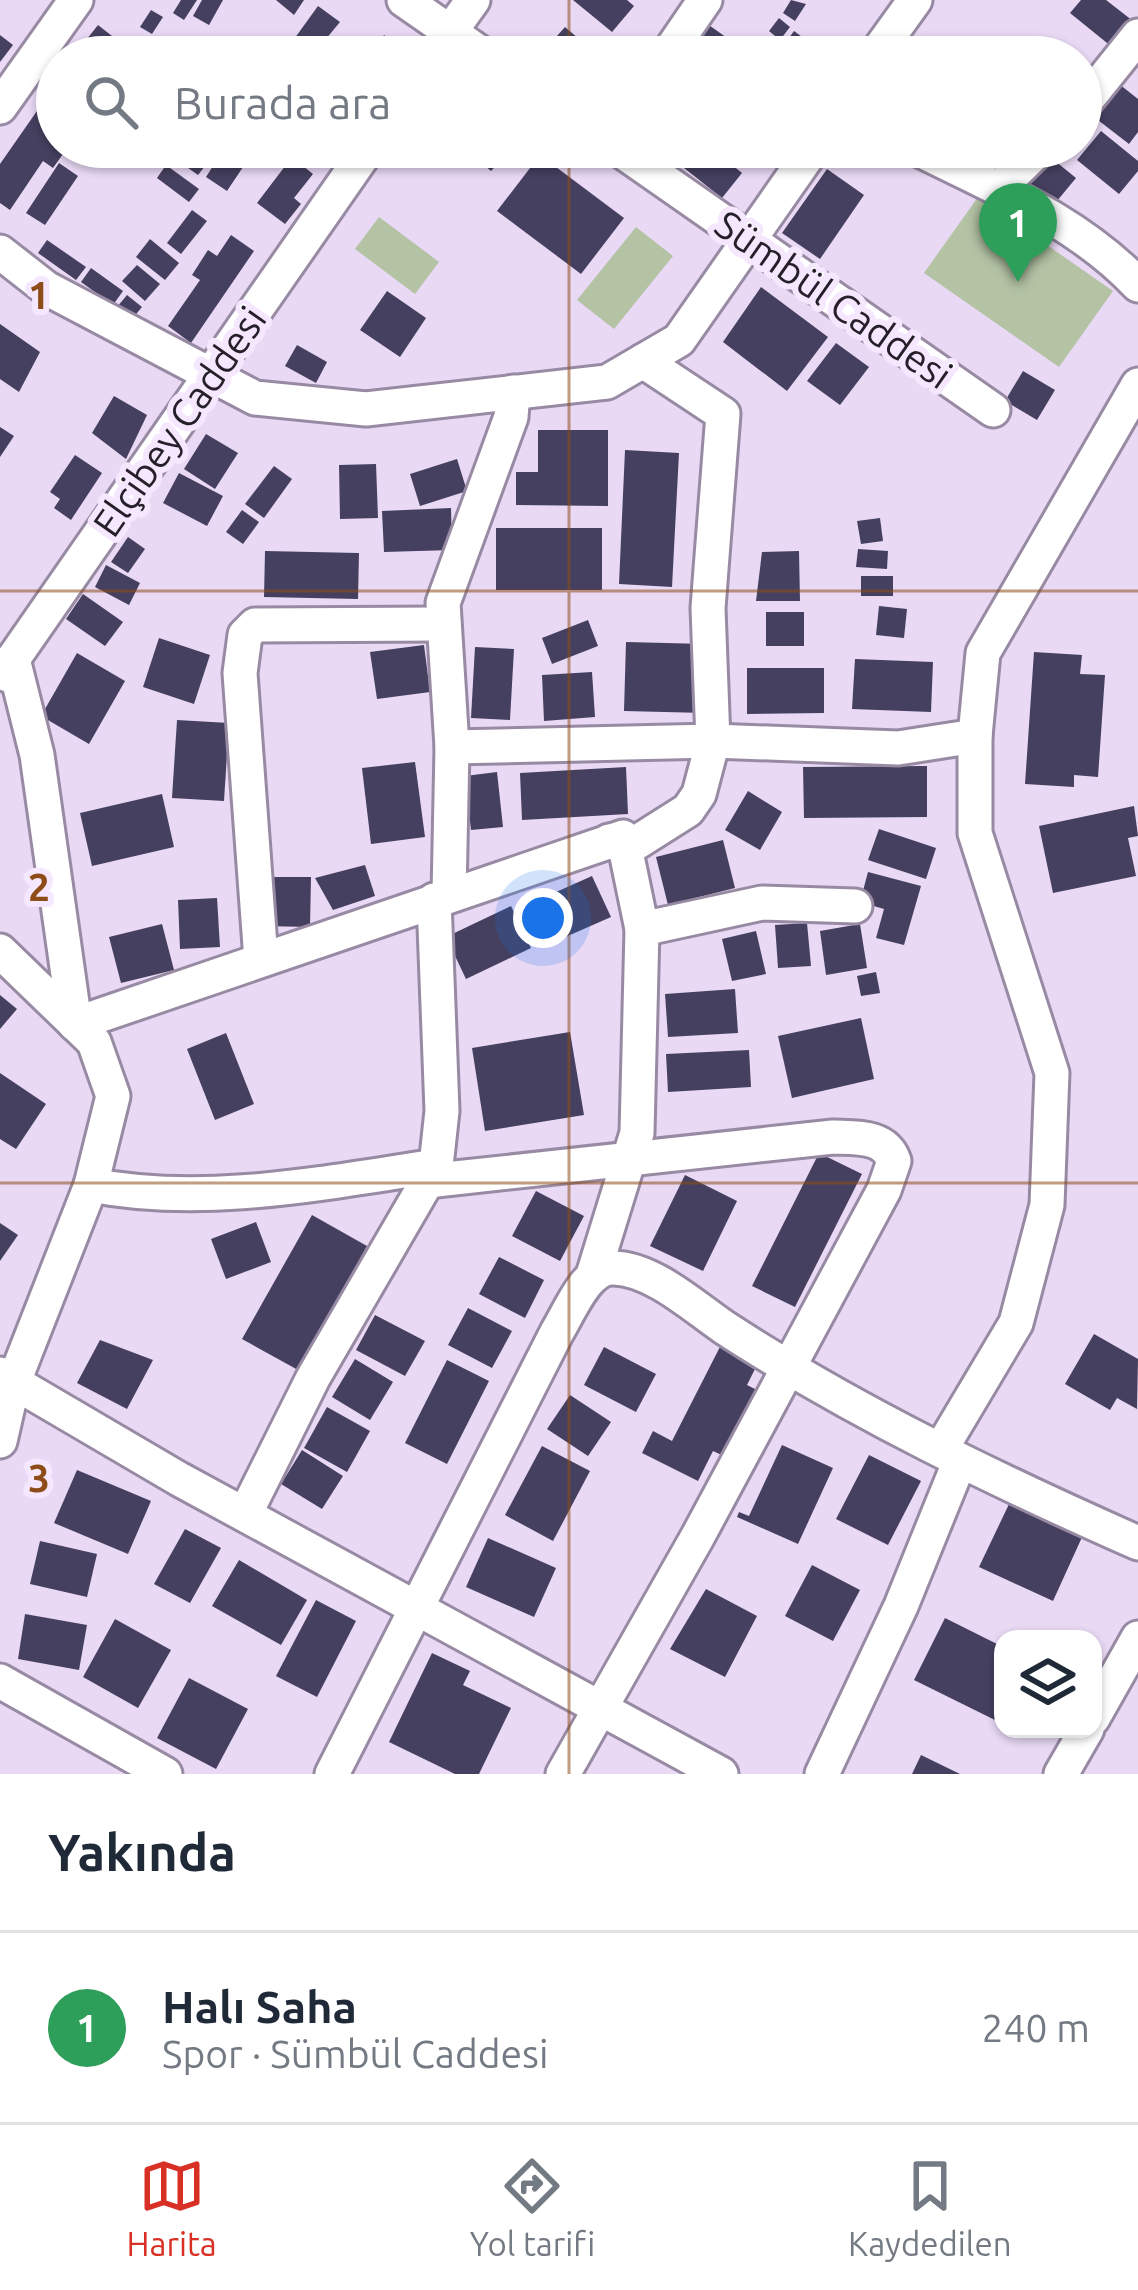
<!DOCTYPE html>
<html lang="tr">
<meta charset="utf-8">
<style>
:root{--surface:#fff;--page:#f6f6f7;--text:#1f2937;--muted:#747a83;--line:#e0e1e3;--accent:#d93025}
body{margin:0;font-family:Ubuntu,sans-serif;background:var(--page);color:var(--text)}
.controls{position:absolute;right:36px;bottom:36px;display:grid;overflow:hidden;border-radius:24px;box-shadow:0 3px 9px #0004}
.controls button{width:108px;height:108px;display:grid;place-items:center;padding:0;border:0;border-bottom:3px solid var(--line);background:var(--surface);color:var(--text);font:60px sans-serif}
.you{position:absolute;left:543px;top:918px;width:42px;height:42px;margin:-30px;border:9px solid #fff;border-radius:50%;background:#1a73e8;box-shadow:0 0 0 18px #1a73e833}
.badge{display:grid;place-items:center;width:78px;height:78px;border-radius:50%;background:var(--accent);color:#fff;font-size:39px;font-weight:700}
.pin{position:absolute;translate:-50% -99px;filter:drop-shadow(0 3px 6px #0008)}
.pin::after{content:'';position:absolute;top:63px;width:42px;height:36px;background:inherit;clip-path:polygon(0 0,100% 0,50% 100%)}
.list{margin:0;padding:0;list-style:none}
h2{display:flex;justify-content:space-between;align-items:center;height:156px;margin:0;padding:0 48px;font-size:51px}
h2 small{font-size:39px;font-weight:400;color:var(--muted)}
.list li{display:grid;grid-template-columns:78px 1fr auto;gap:36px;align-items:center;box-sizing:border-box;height:192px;padding:0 48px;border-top:3px solid var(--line)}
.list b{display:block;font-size:45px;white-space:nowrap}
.list p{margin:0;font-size:39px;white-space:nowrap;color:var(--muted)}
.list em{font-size:39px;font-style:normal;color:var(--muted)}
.icon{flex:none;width:66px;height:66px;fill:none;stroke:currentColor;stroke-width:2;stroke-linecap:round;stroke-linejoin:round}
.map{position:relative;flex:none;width:1138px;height:1774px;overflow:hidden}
.search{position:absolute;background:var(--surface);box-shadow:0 3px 9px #0004;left:36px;right:36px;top:36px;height:132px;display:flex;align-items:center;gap:30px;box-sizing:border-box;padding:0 42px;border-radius:66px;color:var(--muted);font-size:45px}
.sheet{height:348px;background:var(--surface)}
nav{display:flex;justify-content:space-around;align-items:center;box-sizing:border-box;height:168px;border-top:3px solid var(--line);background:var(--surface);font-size:33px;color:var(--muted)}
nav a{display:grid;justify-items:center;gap:6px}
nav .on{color:var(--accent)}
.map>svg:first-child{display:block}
</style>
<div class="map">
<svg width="1138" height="1774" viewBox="0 0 1138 1774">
<rect width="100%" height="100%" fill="#e9d9f5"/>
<g fill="#b3c3a4">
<path d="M978,197l135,94 -54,76 -135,-94z"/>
<path d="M379,217l60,45 -24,32 -60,-45z"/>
<path d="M636,227l37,29 -59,73 -37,-29z"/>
</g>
<g fill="#45405f">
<path d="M181,0h16l-13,20 -11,-7z"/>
<path d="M202,0h21l-14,25 -16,-9z"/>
<path d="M276,0h28l-10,15z"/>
<path d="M573,0h54l7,6 -22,26z"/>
<path d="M791,0l15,4 -11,17 -12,-8z"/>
<path d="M1081,0h25l27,21 -21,26 -42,-34z"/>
<path d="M318,6l22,16 -29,35 -19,-15z"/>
<path d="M151,10l12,7 -11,17 -12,-7z"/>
<path d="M779,18l11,9 -10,13 -11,-9z"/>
<path d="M706,23l24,17 -11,17h-37z"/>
<path d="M98,25l14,11 -11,14 -14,-11z"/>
<path d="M565,27l35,30 -60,-2z"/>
<path d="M794,31l30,22 -3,4h-19l-18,-12z"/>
<path d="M0,35l13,10 -13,17z"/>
<path d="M384,35l18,14 -6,8h-28z"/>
<path d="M1119,84l19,15v33l-9,12 -35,-27z"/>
<path d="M46,98l11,7v42h11l-15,21 -10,-7 -33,49 -10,-7v-39z"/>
<path d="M1101,131l37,30v10l-19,23 -42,-34z"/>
<path d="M100,147h33l-11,16z"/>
<path d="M182,147h16l14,10 -14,18 -24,-17z"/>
<path d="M225,147l26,8 -24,36 -21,-14z"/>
<path d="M463,147h50l-22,24z"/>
<path d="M693,147h17l32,26 -20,25 -43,-34z"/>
<path d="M1044,152l32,26 -24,29 -32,-25z"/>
<path d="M540,155l84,63 -43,56 -84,-63z"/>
<path d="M292,157l21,17 -19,24 7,6 -16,20 -28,-21z"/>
<path d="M59,163l19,13 -33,49 -19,-12z"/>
<path d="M166,165l33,24 -10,13 -32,-24z"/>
<path d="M827,169l37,26 -44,64 -38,-26z"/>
<path d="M192,210l15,11 -26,33 -14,-11z"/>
<path d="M231,235l23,16 -63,92 -23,-17 32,-46 -8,-5 16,-25 9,6z"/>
<path d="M150,239l29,24 -14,17 -29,-23z"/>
<path d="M47,240l39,27 -10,13 -38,-27z"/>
<path d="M137,265l23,19 -15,17 -23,-20z"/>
<path d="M91,268l32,23 -10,14 -32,-23z"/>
<path d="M761,287l67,50 -41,54 -64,-49z"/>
<path d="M387,291l39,27 -26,39 -40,-27z"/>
<path d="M127,295l15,12 -10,12 -15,-12z"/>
<path d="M0,324l40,28 -21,40 -19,-13z"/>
<path d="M836,343l33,24 -29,38 -33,-24z"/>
<path d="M297,345l30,17 -11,21 -31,-17z"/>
<path d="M1023,371l32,19 -18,30 -32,-19z"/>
<path d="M114,396l33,19 -21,44 -34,-26z"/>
<path d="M0,427l14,9 -14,21z"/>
<path d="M538,430h70v76l-92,-1v-33h22z"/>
<path d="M206,434l32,19 -23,36 -31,-20z"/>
<path d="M625,450l54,3 -7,134 -53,-3z"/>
<path d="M75,455l27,18 -31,47 -17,-12 6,-9 -10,-7z"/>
<path d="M457,459l10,32 -47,15 -10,-32z"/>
<path d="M376,464l2,54 -38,1 -1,-54z"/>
<path d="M274,466l18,13 -28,39 -19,-14z"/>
<path d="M179,473l44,23 -16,30 -44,-23z"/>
<path d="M451,508l1,42 -68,2 -2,-41z"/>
<path d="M242,510l17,12 -16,22 -17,-12z"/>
<path d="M880,518l3,23 -22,3 -4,-23z"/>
<rect x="496" y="528" width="106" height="62"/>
<path d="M128,537l17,12 -17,24 -17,-11z"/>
<path d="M858,549l30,2 -1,18 -31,-2z"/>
<path d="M265,551l94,2 -1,46 -94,-2z"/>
<path d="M799,551l1,50h-44l6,-49z"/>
<path d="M106,565l34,18 -11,22 -34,-18z"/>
<rect x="861" y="576" width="32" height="20"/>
<path d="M83,594l40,28 -18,24 -39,-27z"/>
<path d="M879,606l28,3 -3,29 -28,-3z"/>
<rect x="766" y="612" width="38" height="34"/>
<path d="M588,620l10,26 -46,18 -10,-26z"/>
<path d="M159,638l51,17 -16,49 -51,-17z"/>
<path d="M626,642l80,2 -1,69 -81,-2z"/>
<path d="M424,645l6,47 -53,7 -7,-47z"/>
<path d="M475,647l39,2 -4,71 -39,-2z"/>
<path d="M1034,652l48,3 -2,19 25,1 -7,102 -24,-2v12l-49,-3z"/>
<path d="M77,653l48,28 -36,63 -48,-28z"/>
<path d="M855,659l78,3 -2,50 -79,-3z"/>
<path d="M747,668h77v45l-77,1z"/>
<path d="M592,672l3,45 -51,4 -2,-46z"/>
<path d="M177,720l52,3 -5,78 -52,-3z"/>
<path d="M415,762l10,75 -54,7 -9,-76z"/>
<path d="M927,766v51l-123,1 -1,-51z"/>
<path d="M626,767l2,47 -106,6 -2,-47z"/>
<path d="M497,772l6,55 -32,3 -6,-54z"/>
<path d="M748,791l34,21 -22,38 -35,-20z"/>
<path d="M162,794l12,53 -82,19 -12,-53z"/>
<path d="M1134,806l4,30 -10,2 8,38 -83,17 -14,-67z"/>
<path d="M879,829l57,19 -10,31 -58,-19z"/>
<path d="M723,840l12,48 -67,17 -12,-48z"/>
<path d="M365,865l10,31 -42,14 -18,-32z"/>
<path d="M868,872l53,14 -17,59 -28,-7 8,-29 -24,-7z"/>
<path d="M592,876l19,41 -66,29 -18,-41z"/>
<path d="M263,877h48l-1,50 -48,-1z"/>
<path d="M217,898l3,49 -40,2 -2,-49z"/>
<path d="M511,906l20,42 -65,31 -20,-42z"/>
<path d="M807,923l4,43 -33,2 -3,-43z"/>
<path d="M162,924l12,46 -53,13 -12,-46z"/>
<path d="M860,924l7,44 -41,7 -6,-44z"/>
<path d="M756,931l10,43 -34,7 -10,-42z"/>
<path d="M876,972l4,21 -19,3 -4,-20z"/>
<path d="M735,989l3,44 -70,4 -3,-43z"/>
<path d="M0,995l17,14 -17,20z"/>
<path d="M861,1018l13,61 -82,19 -14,-62z"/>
<path d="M570,1032l14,83 -99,16 -13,-83z"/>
<path d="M226,1033l28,71 -39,16 -28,-71z"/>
<path d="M749,1050l2,37 -83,5 -2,-38z"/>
<path d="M0,1073l46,31 -30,45 -16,-10z"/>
<path d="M819,1153l43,21 -67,133 -43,-21z"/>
<path d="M685,1175l52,26 -34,70 -53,-25z"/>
<path d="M536,1191l48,25 -24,45 -48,-25z"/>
<path d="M312,1215l55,31 -69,124 -56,-31z"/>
<path d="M256,1222l15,40 -45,17 -15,-40z"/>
<path d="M0,1223l18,12 -18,26z"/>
<path d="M499,1257l45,23 -19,38 -46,-24z"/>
<path d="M468,1308l44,23 -20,37 -44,-23z"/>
<path d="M375,1315l50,26 -20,35 -49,-26z"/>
<path d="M1094,1334l44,25 -1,50 -20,-11 -7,12 -45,-26z"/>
<path d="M724,1339l37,18 -14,28 12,6 -33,66 -13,-6 -15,30 -56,-28 11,-22 19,10z"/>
<path d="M100,1340l53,20 -26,49 -50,-26z"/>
<path d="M604,1347l52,27 -20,38 -52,-27z"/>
<path d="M355,1359l38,23 -23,38 -38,-23z"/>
<path d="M447,1360l42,21 -42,83 -42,-21z"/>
<path d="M570,1395l41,27 -23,34 -41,-27z"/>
<path d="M327,1407l43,24 -23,41 -43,-24z"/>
<path d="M782,1445l51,23 -35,76 -61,-27 2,-5 10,4z"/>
<path d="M542,1446l48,25 -37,70 -48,-26z"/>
<path d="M302,1450l41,26 -21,33 -41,-25z"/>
<path d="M869,1455l52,26 -33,64 -52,-26z"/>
<path d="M77,1470l74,31 -23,53 -74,-31z"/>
<path d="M1010,1502l73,33 -30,66 -74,-34z"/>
<path d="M185,1529l36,19 -31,55 -36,-19z"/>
<path d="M488,1538l68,30 -22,49 -68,-30z"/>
<path d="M40,1541l57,13 -10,43 -57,-13z"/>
<path d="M239,1560l68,40 -26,45 -69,-39z"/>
<path d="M812,1565l48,25 -27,51 -48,-25z"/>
<path d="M706,1589l51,27 -32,61 -55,-28z"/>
<path d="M316,1600l40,21 -39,76 -41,-21z"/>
<path d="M25,1614l62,11 -8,45 -61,-11z"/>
<path d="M945,1618l58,29 -4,75 -85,-42z"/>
<path d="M115,1619l56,31 -33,58 -55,-31z"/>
<path d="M432,1653l38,18 -7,14 48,23 -32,66h-24l-66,-32z"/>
<path d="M189,1678l59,31 -32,60 -59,-31z"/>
<path d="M921,1755l39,19h-48z"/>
</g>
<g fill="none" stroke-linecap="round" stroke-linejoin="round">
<defs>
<g id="minor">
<path d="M404,0l82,57"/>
<path d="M432,57l41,-57"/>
<path d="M666,57l39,-57"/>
<path d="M874,57l41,-57"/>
<path d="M0,107l76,-107"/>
<path d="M1081,107l57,-71"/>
<path d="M616,147l377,263"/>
<path d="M914,147c77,39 163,73 224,138"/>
<path d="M1001,186l40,-39"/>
<path d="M0,252l46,36 209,110 111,11 241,-27 72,-42 135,-193"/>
<path d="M13,659l24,96 38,269 548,-187 19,92 -5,204 -43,139"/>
<path d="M8,675l5,-16 356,-512"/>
<path d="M452,747l261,-6 185,7 77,-12"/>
<path d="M609,841l19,7 60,-38 11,-16 14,-53 -5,-133 15,-194 -80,-53"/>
<path d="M449,896l3,-149 -9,-144 68,-186 2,-25"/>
<path d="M642,929l120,-26 93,3"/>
<path d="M0,951l94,91 19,54 -22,89 -78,199 -13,57"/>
<path d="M261,960l-21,-287 5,-38 10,-10 186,-1"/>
<path d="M427,1181l406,-44c23,1 52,-2 61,24l-10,29 -186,346 -135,238"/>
<path d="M91,1185c113,22 232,-2 345,-19"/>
<path d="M0,1374l179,105 542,295"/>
<path d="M941,1449l75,-126 31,-118 5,-132 -77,-240v-97l8,-83 155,-268"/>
<path d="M245,1514l68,-136 123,-212 6,-55 -8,-211"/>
<path d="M0,1681l165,93"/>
<path d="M1093,1718l45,-80"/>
<path d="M332,1774l225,-442c13,-21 30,-66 57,-64 39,1 80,39 111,60 131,85 271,152 413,215"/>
<path d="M822,1774l79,-168 58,-143"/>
<path d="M1061,1774l26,-45"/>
</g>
</defs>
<use href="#minor" stroke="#988aa3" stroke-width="39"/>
<use href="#minor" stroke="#fff" stroke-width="33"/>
</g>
<path fill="none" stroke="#8d4c18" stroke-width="3" stroke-opacity="0.55" d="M569,0v57M569,147v1627M0,591h1138M0,1183h1138"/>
<g text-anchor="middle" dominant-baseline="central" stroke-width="12" stroke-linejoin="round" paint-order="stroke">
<g font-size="39" fill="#251f29" stroke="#f5e8fe">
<text transform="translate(834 299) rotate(35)">Sümbül Caddesi</text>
<text transform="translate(179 421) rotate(-55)">Elçibey Caddesi</text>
</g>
</g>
<g font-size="39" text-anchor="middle" font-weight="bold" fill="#8d4c18" stroke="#f5e8fe" stroke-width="12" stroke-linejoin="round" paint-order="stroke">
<text x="39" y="309">1</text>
<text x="39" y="901">2</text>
<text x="39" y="1492">3</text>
</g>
</svg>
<div class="controls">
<button><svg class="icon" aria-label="layers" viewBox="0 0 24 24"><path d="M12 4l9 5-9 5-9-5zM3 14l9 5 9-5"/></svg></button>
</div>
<div class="you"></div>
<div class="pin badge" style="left:1018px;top:282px;background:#2e9e5b">1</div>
<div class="search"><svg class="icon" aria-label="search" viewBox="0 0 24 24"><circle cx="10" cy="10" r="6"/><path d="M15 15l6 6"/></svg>Burada ara</div>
</div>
<section class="sheet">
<h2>Yakında<small></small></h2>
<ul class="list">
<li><span class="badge" style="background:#2e9e5b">1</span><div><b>Halı Saha</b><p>Spor · Sümbül Caddesi</p></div><em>240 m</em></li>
</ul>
</section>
<nav>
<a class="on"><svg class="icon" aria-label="map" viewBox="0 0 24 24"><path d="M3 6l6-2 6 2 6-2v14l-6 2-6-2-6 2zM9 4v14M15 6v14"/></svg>Harita</a>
<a><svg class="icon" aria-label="directions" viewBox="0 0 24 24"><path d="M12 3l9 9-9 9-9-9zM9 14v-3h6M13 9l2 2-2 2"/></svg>Yol tarifi</a>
<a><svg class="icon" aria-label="saved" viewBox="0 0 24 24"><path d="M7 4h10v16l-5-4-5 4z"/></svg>Kaydedilen</a>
</nav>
